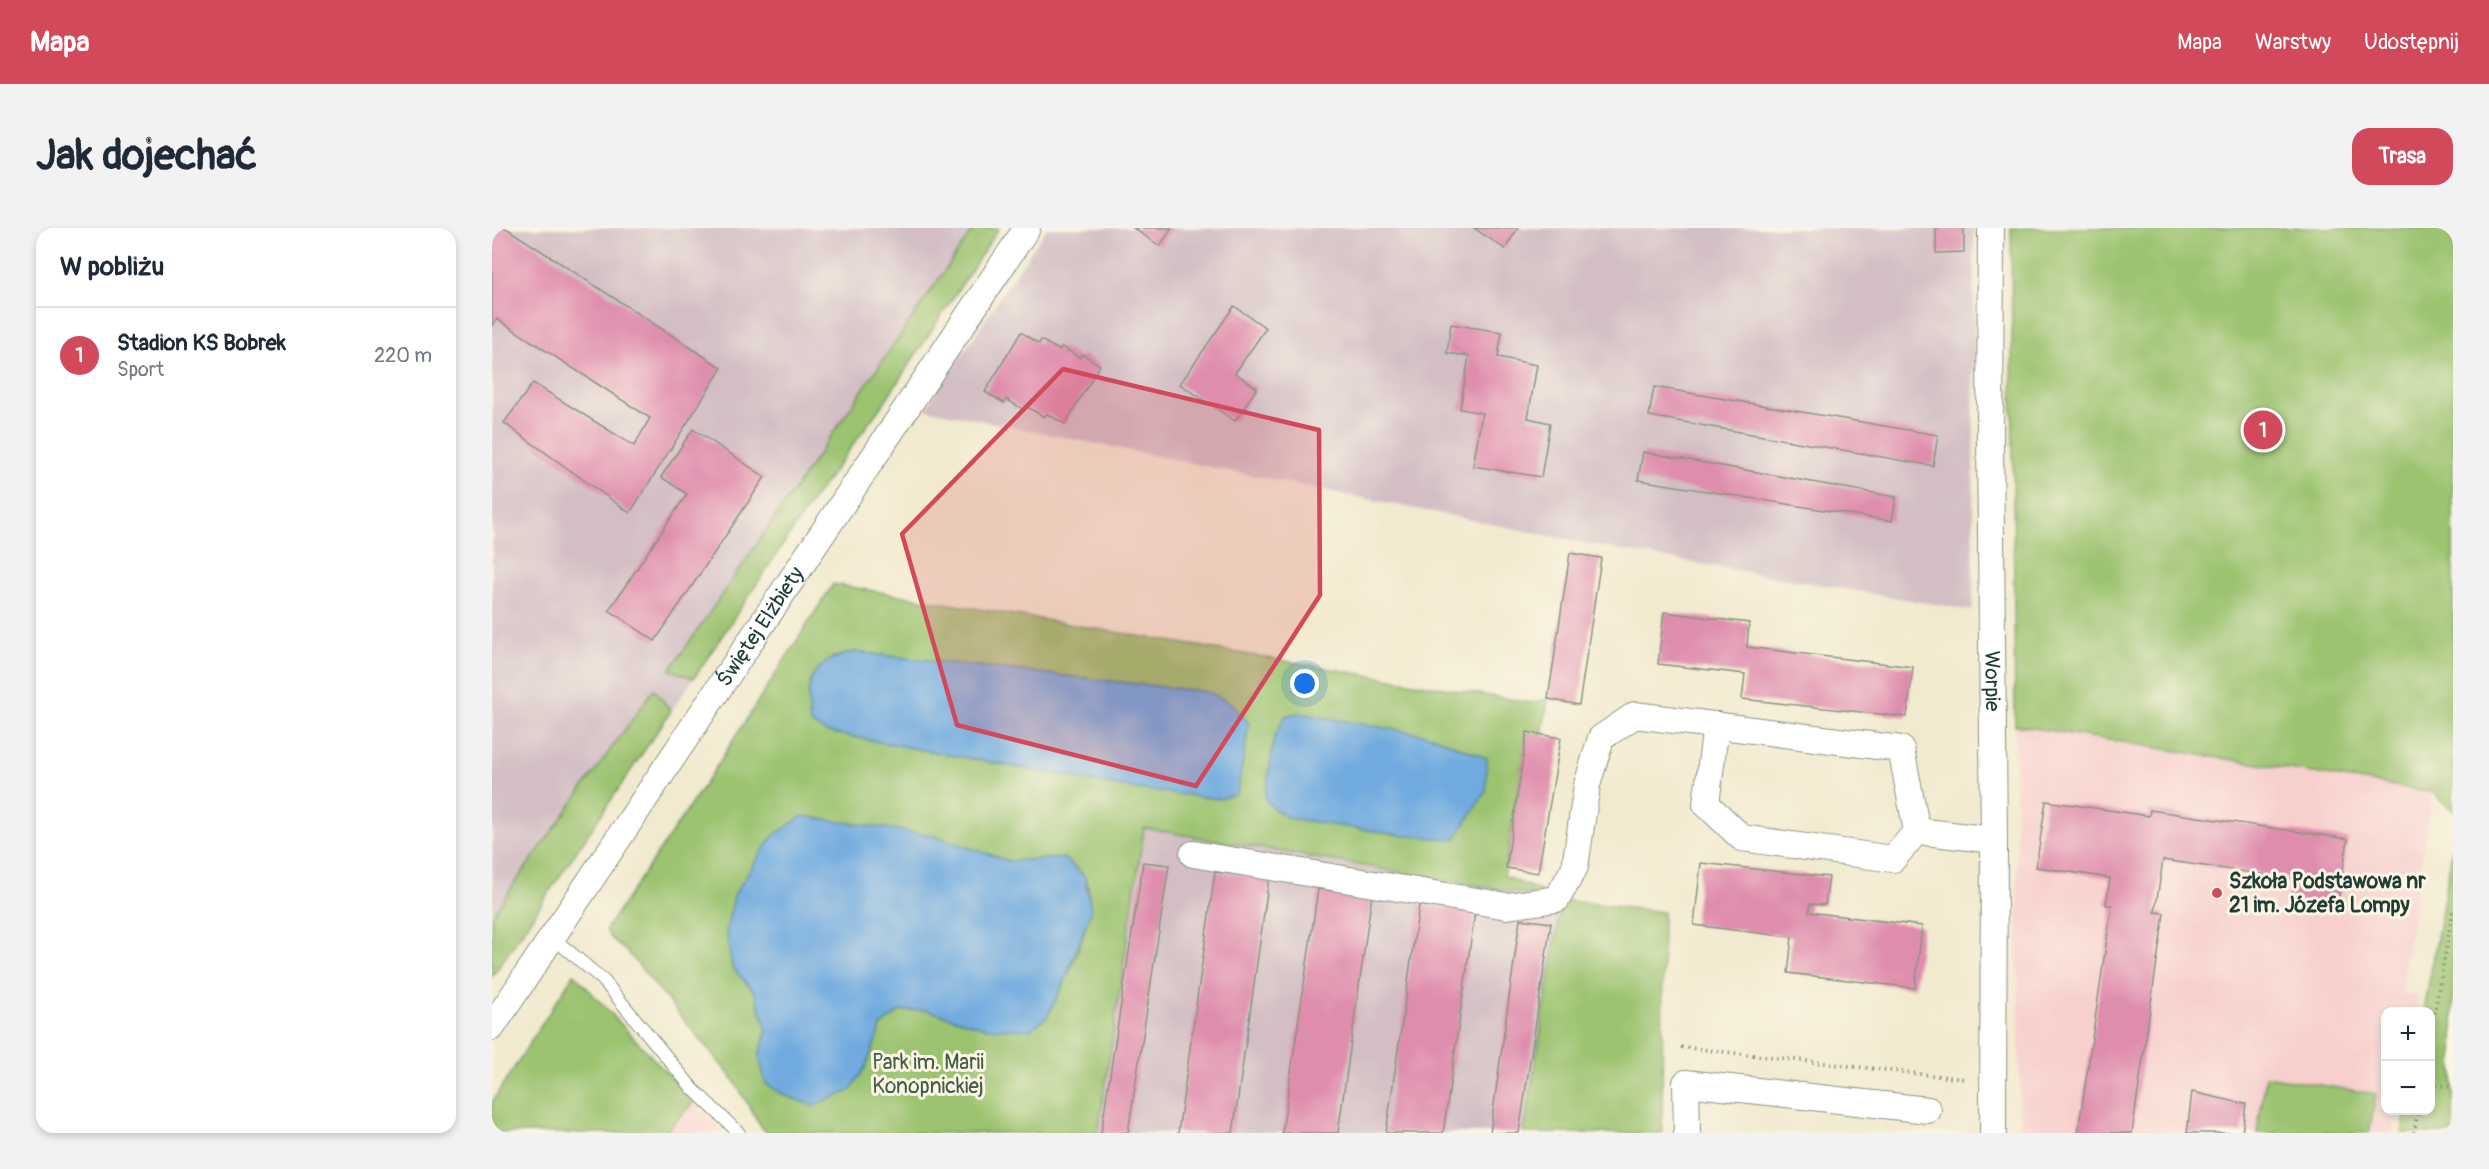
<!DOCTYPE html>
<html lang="pl">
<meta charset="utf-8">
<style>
:root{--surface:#fff;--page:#f2f2f3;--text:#1f2937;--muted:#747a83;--line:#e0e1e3;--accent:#d1495b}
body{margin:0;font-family:Pangolin,sans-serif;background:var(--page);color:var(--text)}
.controls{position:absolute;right:18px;bottom:18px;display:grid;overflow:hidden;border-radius:12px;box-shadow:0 3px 9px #0003}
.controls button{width:54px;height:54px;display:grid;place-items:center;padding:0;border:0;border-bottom:2px solid var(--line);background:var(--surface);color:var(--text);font:30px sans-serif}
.you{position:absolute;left:813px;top:456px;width:21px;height:21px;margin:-15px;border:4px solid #fff;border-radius:50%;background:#1a73e8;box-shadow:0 0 0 9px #1a73e833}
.badge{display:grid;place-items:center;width:39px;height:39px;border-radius:50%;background:var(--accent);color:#fff;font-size:20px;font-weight:700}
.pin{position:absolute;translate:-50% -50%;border:3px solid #fff;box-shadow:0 2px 6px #0006}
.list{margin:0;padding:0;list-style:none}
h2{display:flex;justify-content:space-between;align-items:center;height:78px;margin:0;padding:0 24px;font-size:26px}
h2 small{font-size:20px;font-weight:400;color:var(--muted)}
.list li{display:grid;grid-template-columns:39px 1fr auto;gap:18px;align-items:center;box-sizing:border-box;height:96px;padding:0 24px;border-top:2px solid var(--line)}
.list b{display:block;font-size:22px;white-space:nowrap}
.list p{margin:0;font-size:20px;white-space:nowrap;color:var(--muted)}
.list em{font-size:20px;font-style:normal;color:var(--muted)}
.map{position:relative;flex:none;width:1961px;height:905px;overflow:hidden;border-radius:18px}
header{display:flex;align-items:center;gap:36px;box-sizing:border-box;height:84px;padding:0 30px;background:var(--accent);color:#fff}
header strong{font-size:28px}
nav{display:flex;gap:33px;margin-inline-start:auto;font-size:21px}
.intro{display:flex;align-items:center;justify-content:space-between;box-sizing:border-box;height:144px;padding:0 36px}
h1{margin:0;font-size:42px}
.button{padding:15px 27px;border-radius:18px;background:var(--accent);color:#fff;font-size:21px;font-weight:700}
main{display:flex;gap:36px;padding:0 36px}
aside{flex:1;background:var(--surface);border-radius:18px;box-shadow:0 3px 9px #0003}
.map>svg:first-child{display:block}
</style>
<header>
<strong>Mapa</strong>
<nav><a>Mapa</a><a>Warstwy</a><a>Udostępnij</a></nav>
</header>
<div class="intro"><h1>Jak dojechać</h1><a class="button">Trasa</a></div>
<main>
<aside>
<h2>W pobliżu<small></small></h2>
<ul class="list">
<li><span class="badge">1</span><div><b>Stadion KS Bobrek</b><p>Sport</p></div><em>220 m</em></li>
</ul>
</aside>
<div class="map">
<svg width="1961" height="905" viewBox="0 0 1961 905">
<rect width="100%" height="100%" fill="#fcf5e5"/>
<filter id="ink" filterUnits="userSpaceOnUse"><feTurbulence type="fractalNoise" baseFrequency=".0167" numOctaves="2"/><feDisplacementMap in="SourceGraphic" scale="12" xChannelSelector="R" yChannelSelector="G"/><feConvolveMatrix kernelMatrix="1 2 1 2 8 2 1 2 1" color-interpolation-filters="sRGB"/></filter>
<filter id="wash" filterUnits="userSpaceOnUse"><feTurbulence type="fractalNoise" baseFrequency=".008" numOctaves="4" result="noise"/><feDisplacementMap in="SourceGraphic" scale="24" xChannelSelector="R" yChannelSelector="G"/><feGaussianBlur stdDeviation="1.35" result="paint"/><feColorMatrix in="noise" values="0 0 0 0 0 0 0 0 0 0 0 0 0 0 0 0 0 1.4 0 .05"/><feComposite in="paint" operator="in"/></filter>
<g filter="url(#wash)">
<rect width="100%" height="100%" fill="#f2eacf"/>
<g fill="#f7d0ce">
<path d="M1523,498l417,66 -31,201 18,3 -3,15 -30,1v98l11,1 -4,22h-373z"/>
<path d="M202,874l31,31h-61z"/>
</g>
<g fill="#d2bec4">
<path d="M0,0h482l-304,442 24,8 -23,33 -17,-21 -162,225z"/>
<path d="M555,0h927l-1,383 -359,-62 -689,-140z"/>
<path d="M652,600l418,72 -38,233h-426z"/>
</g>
<g fill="#9bc36f" stroke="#5d8052" stroke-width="1.5" fill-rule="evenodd">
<path d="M482,0h25l-114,173 -71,97 -120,180 -24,-8z"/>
<path d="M1519,0h442v582l-21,-18 -417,-67z"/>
<path d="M341,356l699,119 16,-4 -6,36 -15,-2 -23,143 58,24 101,12 -1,221h-138l38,-233 -418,-72 -46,305h-331l-7,-8 -27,-46 -102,-123 -22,-20 -3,-7 105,-154zM362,424l354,40 -377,-34zM440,607l77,26 55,-3c6,6 16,12 20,19 20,33 -21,109 -37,140l-61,11 -60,-18 -26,1 -18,14 -17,43 -106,-11 8,-27 -12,-37 -23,-26 -6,-37z"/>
<path d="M162,461l17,22 -179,266v-62z"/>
<path d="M1961,619v286h-51l4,-22 24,-1v-98l-6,-1z"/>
<path d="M82,746l120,128 -30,31h-172v-31z"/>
<path d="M1774,848l110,18 -7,39h-112z"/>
</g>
<g fill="#6faadf" stroke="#47748a" stroke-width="1.5">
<path d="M362,424l354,40 23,11 18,21 -12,70 -18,5 -90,-11 -303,-56 -16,-9c-5,-44 -1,-60 44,-71z"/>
<path d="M806,485l134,23 55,22 -1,33 -31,48 -49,-3 -118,-18 -15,-10 -8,-10 9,-60 11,-22z"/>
<path d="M310,588l130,19 77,26 55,-3 21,19 6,34 -27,72 -17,34 -17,13 -44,-2 -60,-18 -26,1 -18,14 -17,43 -15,23 -37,15 -29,-11 -18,-11 -7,-27 8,-27 -12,-37 -23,-26 -6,-37 9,-37 36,-55z"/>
</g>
<g id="blocks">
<g fill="#df8dad">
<path d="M0,0h14l216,140 -92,145 -126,-90 29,-40 101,63 16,-28 -153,-99 -5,7z"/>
<path d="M641,0h39l-12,18z"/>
<path d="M982,0h44l-13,21z"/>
<path d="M1444,0h28v24l-28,1z"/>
<path d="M742,78l32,22 -31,45 22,15 -22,33 -55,-37z"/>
<path d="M959,96l51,8 -4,25 39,8 -9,53 22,5 -9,54 -68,-11 9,-53 -22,-4 9,-53 -22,-3z"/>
<path d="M529,104l18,12 2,-4 18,10 3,-3 18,11 2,-4 18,11 -35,59 -18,-10 -3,3 -18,-11 -2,4 -18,-11 -2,4 -19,-11z"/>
<path d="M1162,159l284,48 -5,31 -284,-50z"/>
<path d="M201,201l72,48 -110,164 -46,-31 78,-116 -26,-17z"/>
<path d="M1151,224l253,45 -4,24 -254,-41z"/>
<path d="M1078,325l31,5 -22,147 -31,-6z"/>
<path d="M1172,384l85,11 -2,24 166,20 -6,50 -165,-18 3,-25 -87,-10z"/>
<path d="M1035,504l34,6 -23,135 -32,-5z"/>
<path d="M1554,573l103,15 1,-6 198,29 -11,68 -46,-7 4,-21 -132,-19 -8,52 9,1 -32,220h-54l34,-228h-6l4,-27 -74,-11z"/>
<path d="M651,634l26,3 -41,268h-27z"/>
<path d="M1209,635l128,14 -4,28 -15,-1 -1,8 113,14 -7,62 -127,-15 4,-36 -98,-12z"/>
<path d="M723,644l54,6 -36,255h-55z"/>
<path d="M826,661l54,6 -34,238h-56z"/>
<path d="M927,677l56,7 -32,221h-57z"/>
<path d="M1028,691l31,4 -32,210h-29z"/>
<path d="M1700,864l54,12 -4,29h-55z"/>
</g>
</g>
</g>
<g filter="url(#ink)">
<use href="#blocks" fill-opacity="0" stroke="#889482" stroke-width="1.5"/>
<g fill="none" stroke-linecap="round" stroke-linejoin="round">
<defs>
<path id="lane" d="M60,709l51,43 90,109 46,44"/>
<g id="street">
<path id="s1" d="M1499,0l-1,207 4,405 -1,293"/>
<path d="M1224,497l-10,79 36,34 151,21 24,-28"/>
<path d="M701,626l314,52 50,-7 18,-32 12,-82 14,-47 34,-23 266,34 16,82 77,9"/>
<path id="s2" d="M0,799l535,-799"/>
<path d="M1195,905l-1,-50 242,27"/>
</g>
</defs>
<use href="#lane" stroke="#889482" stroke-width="14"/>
<use href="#street" stroke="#889482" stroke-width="28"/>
<g stroke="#889482" stroke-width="4" stroke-dasharray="1.5 4.5" stroke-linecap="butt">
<path d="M1938,809l23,-126"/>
<path d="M1189,819l284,32"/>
<path d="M1938,856l23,3"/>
<path d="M1922,905l4,-23"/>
</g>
<use href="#lane" stroke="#fff" stroke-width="12"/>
<use href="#street" stroke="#fff" stroke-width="26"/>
</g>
</g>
<path fill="#d1495b" fill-opacity="0.2" stroke="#d1495b" stroke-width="4.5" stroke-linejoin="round" d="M571,141l256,61 1,165 -124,191 -239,-61 -55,-191z"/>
<circle fill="#d1495b" stroke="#fcf5e5" stroke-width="2" cx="1725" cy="665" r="6"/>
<g text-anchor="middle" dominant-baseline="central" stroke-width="6" stroke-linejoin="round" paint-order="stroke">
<g font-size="21" fill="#1f3d34" stroke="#fcf5e5">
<text stroke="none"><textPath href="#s2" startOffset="482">Świętej Elżbiety</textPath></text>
<text stroke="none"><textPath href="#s1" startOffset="453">Worpie</textPath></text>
</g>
<g font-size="21" font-weight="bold" fill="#1f3d34" stroke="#fcf5e5" text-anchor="start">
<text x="1737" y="653">Szkoła Podstawowa nr<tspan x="1737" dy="24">21 im. Józefa Lompy</tspan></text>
</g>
<g font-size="21" fill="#3e5e43" stroke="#fcf5e5">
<text x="436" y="834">Park im. Marii<tspan x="436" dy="24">Konopnickiej</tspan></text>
</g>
</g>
</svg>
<div class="controls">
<button>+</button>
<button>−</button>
</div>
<div class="you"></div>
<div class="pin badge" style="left:1771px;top:202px">1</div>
</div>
</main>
